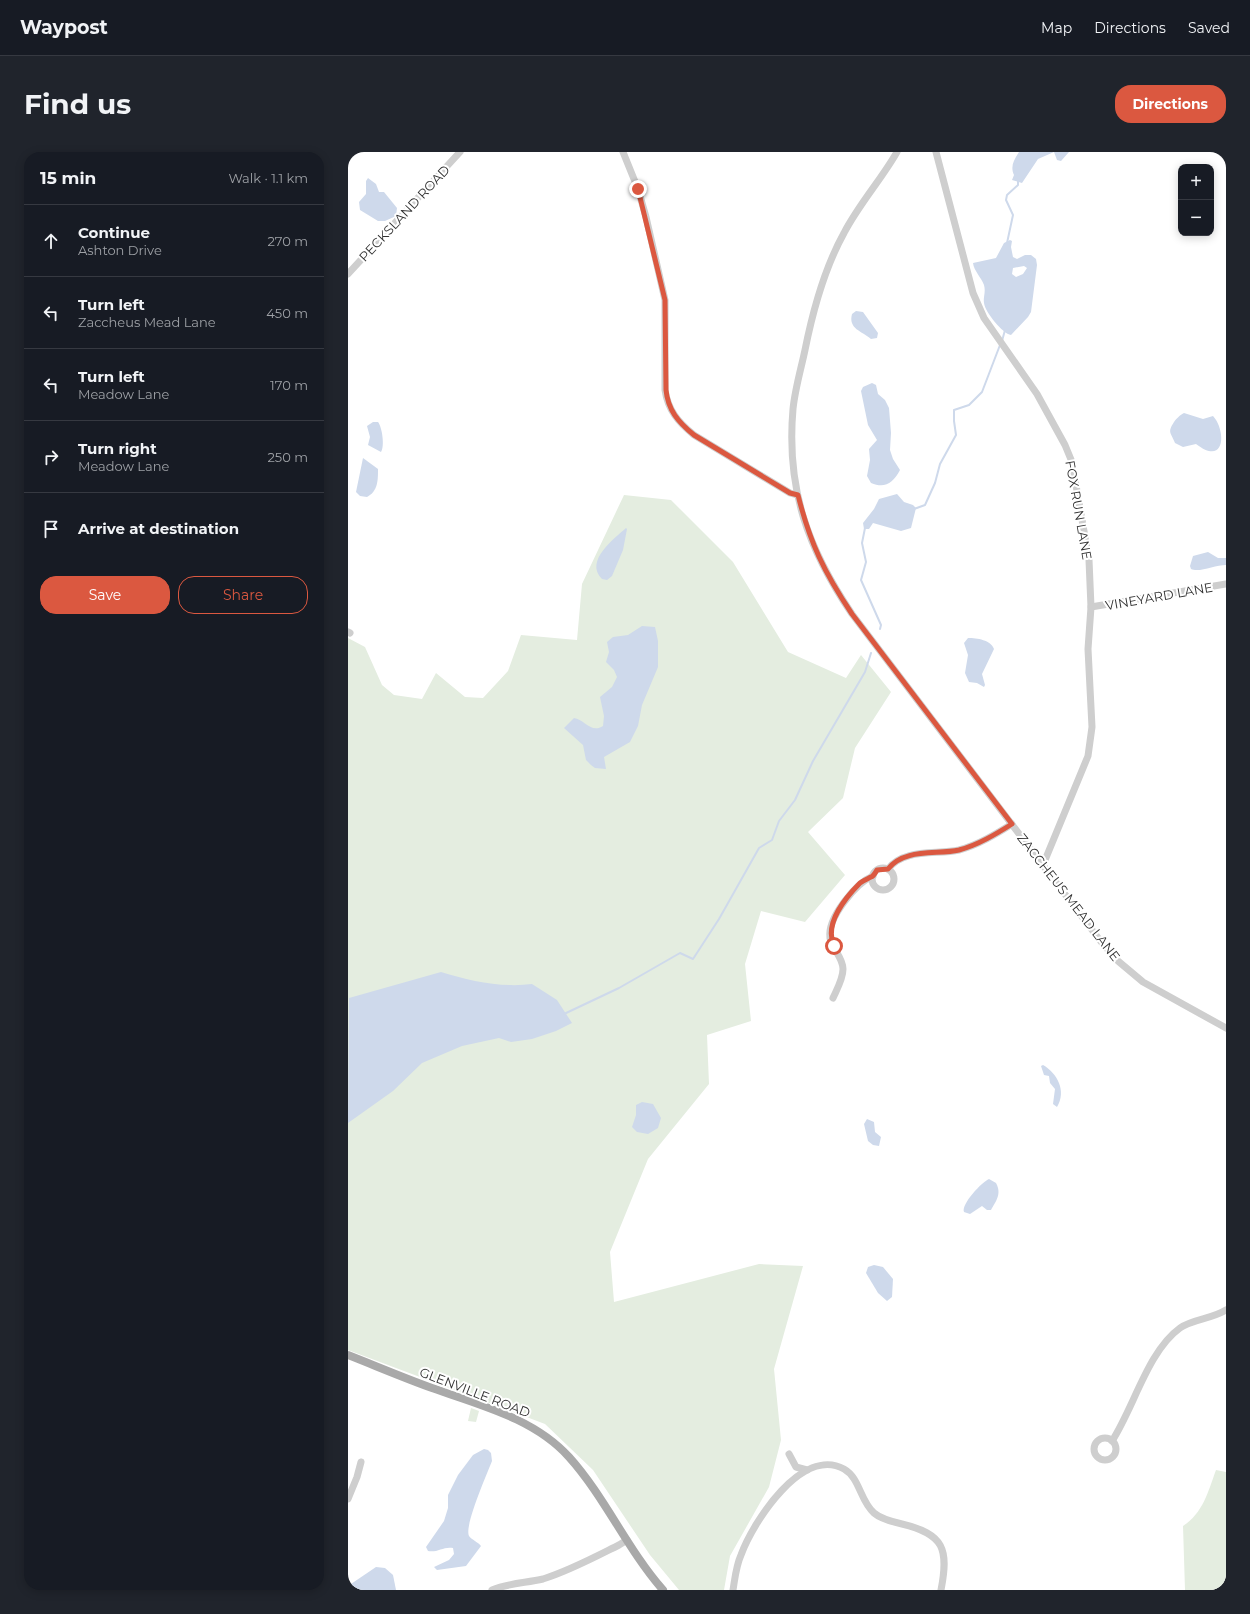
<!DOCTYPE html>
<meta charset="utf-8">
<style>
:root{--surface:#171b24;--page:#20242c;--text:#f1f3f6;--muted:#9ea1a6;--line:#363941;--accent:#db5840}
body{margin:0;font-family:Montserrat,sans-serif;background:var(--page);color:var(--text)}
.controls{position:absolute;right:12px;top:12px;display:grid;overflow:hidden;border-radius:8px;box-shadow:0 2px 10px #0003}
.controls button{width:36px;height:36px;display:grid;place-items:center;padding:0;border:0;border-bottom:1px solid var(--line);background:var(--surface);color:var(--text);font:20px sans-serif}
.stop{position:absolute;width:12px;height:12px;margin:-9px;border:3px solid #db5840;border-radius:50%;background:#fff}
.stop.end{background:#db5840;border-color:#fff;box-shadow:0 1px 4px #0008}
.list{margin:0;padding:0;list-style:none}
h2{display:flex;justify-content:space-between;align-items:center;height:52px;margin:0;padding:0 16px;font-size:17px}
h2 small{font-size:13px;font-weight:400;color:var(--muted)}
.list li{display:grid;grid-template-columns:26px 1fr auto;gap:12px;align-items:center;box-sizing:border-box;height:72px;padding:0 16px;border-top:1px solid var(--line)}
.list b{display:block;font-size:15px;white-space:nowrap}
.list p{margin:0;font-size:13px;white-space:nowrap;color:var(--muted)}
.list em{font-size:13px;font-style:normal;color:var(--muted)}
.actions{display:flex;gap:8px;padding:12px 16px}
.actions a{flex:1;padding:9px 0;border:1px solid var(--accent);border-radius:16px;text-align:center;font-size:14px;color:var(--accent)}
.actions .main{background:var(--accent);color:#fff}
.icon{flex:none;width:22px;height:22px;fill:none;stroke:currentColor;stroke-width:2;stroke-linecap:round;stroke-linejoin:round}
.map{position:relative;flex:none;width:878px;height:1438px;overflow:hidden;border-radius:16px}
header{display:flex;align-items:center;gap:24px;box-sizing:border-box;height:56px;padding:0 20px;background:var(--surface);border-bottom:1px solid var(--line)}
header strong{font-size:19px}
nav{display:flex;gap:22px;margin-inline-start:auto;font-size:14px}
.intro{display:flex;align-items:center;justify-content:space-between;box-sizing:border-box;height:96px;padding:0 24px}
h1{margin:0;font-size:28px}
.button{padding:10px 18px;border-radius:16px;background:var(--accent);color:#fff;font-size:14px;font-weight:700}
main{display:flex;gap:24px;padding:0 24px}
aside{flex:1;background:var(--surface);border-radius:16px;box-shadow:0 2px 10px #0003}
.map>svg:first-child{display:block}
</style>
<header>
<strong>Waypost</strong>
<nav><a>Map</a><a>Directions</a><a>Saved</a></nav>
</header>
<div class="intro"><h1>Find us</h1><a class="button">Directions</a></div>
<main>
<aside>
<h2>15 min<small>Walk · 1.1 km</small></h2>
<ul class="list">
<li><svg class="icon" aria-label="ahead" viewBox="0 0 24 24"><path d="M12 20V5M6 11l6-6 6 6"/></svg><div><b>Continue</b><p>Ashton Drive</p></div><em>270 m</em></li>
<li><svg class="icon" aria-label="left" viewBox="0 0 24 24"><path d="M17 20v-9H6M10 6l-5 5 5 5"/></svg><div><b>Turn left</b><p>Zaccheus Mead Lane</p></div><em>450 m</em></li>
<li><svg class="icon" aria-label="left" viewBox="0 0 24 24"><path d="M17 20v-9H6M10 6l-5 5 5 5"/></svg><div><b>Turn left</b><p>Meadow Lane</p></div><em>170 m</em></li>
<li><svg class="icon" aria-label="right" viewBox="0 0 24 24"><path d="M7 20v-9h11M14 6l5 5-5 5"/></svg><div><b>Turn right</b><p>Meadow Lane</p></div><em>250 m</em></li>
<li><svg class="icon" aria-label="arrive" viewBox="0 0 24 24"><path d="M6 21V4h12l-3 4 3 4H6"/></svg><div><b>Arrive at destination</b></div></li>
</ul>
<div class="actions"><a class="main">Save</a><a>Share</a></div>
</aside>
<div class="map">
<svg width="878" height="1438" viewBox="0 0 878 1438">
<rect width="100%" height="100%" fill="#fff"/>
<g fill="#e4ede0">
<path d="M276,343l47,5 62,62 55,90 58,26 15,-23 30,37 -36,56 -12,50 -35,34 37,43 -40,47 -44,-11 -16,53 6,57 -44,14 2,49 -61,75 -38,93 4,50 145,-38 44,2 -29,103 7,71 -12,47 -39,69 -6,34h-45l-29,-35 -57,-85 -48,-46 -197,-74v-712l17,9 17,38 12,10 28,4 14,-26 29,24 18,1 25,-27 13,-36 56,5 5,-56z"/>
<path d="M123,1256l8,3 -3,11 -8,-1z"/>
<path d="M868,1318l10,2v118h-41l-2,-64c20,-13 25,-34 33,-56z"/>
</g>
<g fill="#ced9eb" fill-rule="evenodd">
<path d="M671,0h50l-8,9 -4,-1 -3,-8 -16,7 -16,24 -10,-3 2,-5c-4,-9 0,-15 5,-23z"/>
<path d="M20,26l8,6 3,8h5l13,16 -1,8 -11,5h-7l-18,-11 -1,-8 7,-8v-13z"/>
<path d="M662,88l2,1 -1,6 2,10 4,2 8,-4h6l5,4 1,6 -6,47 -3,5 -17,18c-8,-1 -26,-23 -27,-32 -1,-6 2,-11 0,-18 -3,-8 -10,-14 -11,-22l23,-5 8,-15zM676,114l3,2 -4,6 -7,3 -4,-3 1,-6z"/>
<path d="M508,159l7,1 15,21 -1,5 -6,1c-9,-8 -23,-10 -19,-25z"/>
<path d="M524,231l4,2 2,9 7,6 4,8 2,25 -1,17 3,9 7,11c-7,13 -15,19 -29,13l-4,-7 3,-16 -1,-11 8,-9 -9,-15 -7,-34 2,-4z"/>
<path d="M836,261l19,6 10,-3c13,14 13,51 -17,28l-13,3 -8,-4c-4,-11 -8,-10 -1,-21 3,-4 5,-6 10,-9z"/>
<path d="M25,270h5c4,5 7,24 3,30l-13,-7 2,-8 -3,-11z"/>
<path d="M15,306l15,11c0,11 0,22 -11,28l-7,-1 -4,-4z"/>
<path d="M549,342l7,8 9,3 3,3 -5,20 -10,3 -28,-8 -4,6h-5l-1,-6 11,-14 5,-10z"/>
<path d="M278,376l1,1 -4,21 -11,26 -5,4 -5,-1c-18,-18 12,-40 24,-51z"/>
<path d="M860,400l10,6h8v7c-11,0 -27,8 -35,4l-1,-3 3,-10z"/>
<path d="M294,474l13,1 3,14v26l-16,38 -4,21 -8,16 -26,15 2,12 -11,-1 -4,-3 -5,-5 -3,-15 -19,-17 10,-10c10,1 17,16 29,8l1,-10 -4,-19 12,-10 5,-10 -3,-7 -8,-8 3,-10 -2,-10 6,-5 15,-2z"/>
<path d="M620,486c9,0 23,2 26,11l-12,25 3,11 -1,2 -7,-4 -8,-1 -4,-9 3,-18 -4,-12z"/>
<path d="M93,820c29,9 61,16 91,12l25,16 15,23 -16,8 -24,8 -21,3 -12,-4 -37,8 -40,17 -29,28 -45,32 1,-125z"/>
<path d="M695,913c14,8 24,26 14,42l-4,-3 2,-15 -5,-6 -1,-7 -5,-1 -3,-9z"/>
<path d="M294,950l11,2 8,14 -3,10 -10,6 -11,-2 -5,-5 4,-12v-10z"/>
<path d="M519,967l7,3 1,10 6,5 -2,9 -6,-1 -5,-4 -4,-17z"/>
<path d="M641,1027l7,4c6,11 0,18 -5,27h-4l-5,-4 -12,8 -6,-2c-3,-8 18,-30 25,-33z"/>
<path d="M526,1113l9,2 10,12 -1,18 -5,4 -9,-8 -12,-20 2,-6z"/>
<path d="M136,1297l4,1 3,3 1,8c-5,13 -28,65 -23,75 3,4 9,6 12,10l-15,20 -29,4 -3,-3 15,-7 5,-6 -1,-6c-9,-2 -16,5 -25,3l-2,-4 18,-26 4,-13v-13l10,-20 15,-20z"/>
<path d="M28,1415l9,1 8,7 3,15h-48v-4z"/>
</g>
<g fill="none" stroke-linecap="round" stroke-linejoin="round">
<g stroke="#ced9eb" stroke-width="2">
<path d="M659,91l6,-28 -7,-15 1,-5 11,-10v-5"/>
<path d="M654,189l3,-11"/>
<path d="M566,357l11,-4 10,-22 5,-19 16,-29 -2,-14v-11l15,-5 13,-13 18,-47"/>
<path d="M517,376l-3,15 4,19 -5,18 20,45 -1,4"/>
<path d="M216,862l55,-26 61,-35 13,6 26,-40 40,-71 13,-8 7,-19 16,-21 18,-39 52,-89 6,-19"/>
</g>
<g stroke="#cecece" stroke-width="7">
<path d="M275,0l15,37 8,28 19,83v90c3,20 13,32 29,45l96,58 7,2"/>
<path d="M549,0c-16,28 -38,52 -53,81 -20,36 -31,77 -39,117 -4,19 -10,39 -12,59 -7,80 15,140 59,205l250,329 16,18 25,21 83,46"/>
<path d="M588,0l37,141 11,25 53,76 28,51 7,17 17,98 2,47 -3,42 4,78 -4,29 -45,109"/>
<path d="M0,122l112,-122"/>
<path d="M743,455l135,-23"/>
<path d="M0,480l2,1"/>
<circle cx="535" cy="727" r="11"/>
<path d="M540,717c16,-21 48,-14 71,-19 19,-5 37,-16 53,-26"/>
<path d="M485,846c4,-9 10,-19 10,-29 0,-12 -11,-20 -13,-31 -3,-20 26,-55 43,-62"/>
<circle cx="757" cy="1297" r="11"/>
<path d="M764,1289c22,-34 36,-90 68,-113 13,-9 32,-9 46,-18"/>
<path d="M441,1302l7,13 11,3"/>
<path d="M0,1347l9,-22 4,-15"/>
<path d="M144,1438c17,-7 34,-7 51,-11 26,-8 52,-22 76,-34l8,-5"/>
<path d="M385,1438c2,-12 3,-24 8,-35 12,-33 61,-109 103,-86 16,9 16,32 30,44 7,6 19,9 28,11 42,10 47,25 39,66"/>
</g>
<path stroke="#a9a9a9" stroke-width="8" d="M0,1203c28,11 56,23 84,33 47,17 102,30 137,69 36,40 58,92 94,133"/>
</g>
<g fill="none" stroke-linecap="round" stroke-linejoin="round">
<path stroke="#db5840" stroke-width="5" d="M290,37l27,111 1,90c2,20 12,32 28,45l96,58 8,2c12,48 26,77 54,119l160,210c-16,10 -34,21 -53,26 -23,5 -55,-2 -71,19l-11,1c-2,3 -3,6 -6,7 -4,2 -7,3 -11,6 -15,15 -36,41 -26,63"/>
</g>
<g text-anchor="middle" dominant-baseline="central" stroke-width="4" stroke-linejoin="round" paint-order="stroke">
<g font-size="13" fill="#313131" stroke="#fff">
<text transform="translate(56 61) rotate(-47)">PECKSLAND ROAD</text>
<text transform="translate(731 358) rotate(80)">FOX RUN LANE</text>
<text transform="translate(811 444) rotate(-10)">VINEYARD LANE</text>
<text transform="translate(721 745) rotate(52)">ZACCHEUS MEAD LANE</text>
<text transform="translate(127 1240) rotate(21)">GLENVILLE ROAD</text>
</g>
</g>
</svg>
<div class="controls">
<button>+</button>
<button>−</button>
</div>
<div class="stop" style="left:486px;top:794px"></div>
<div class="stop end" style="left:290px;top:37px"></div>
</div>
</main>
